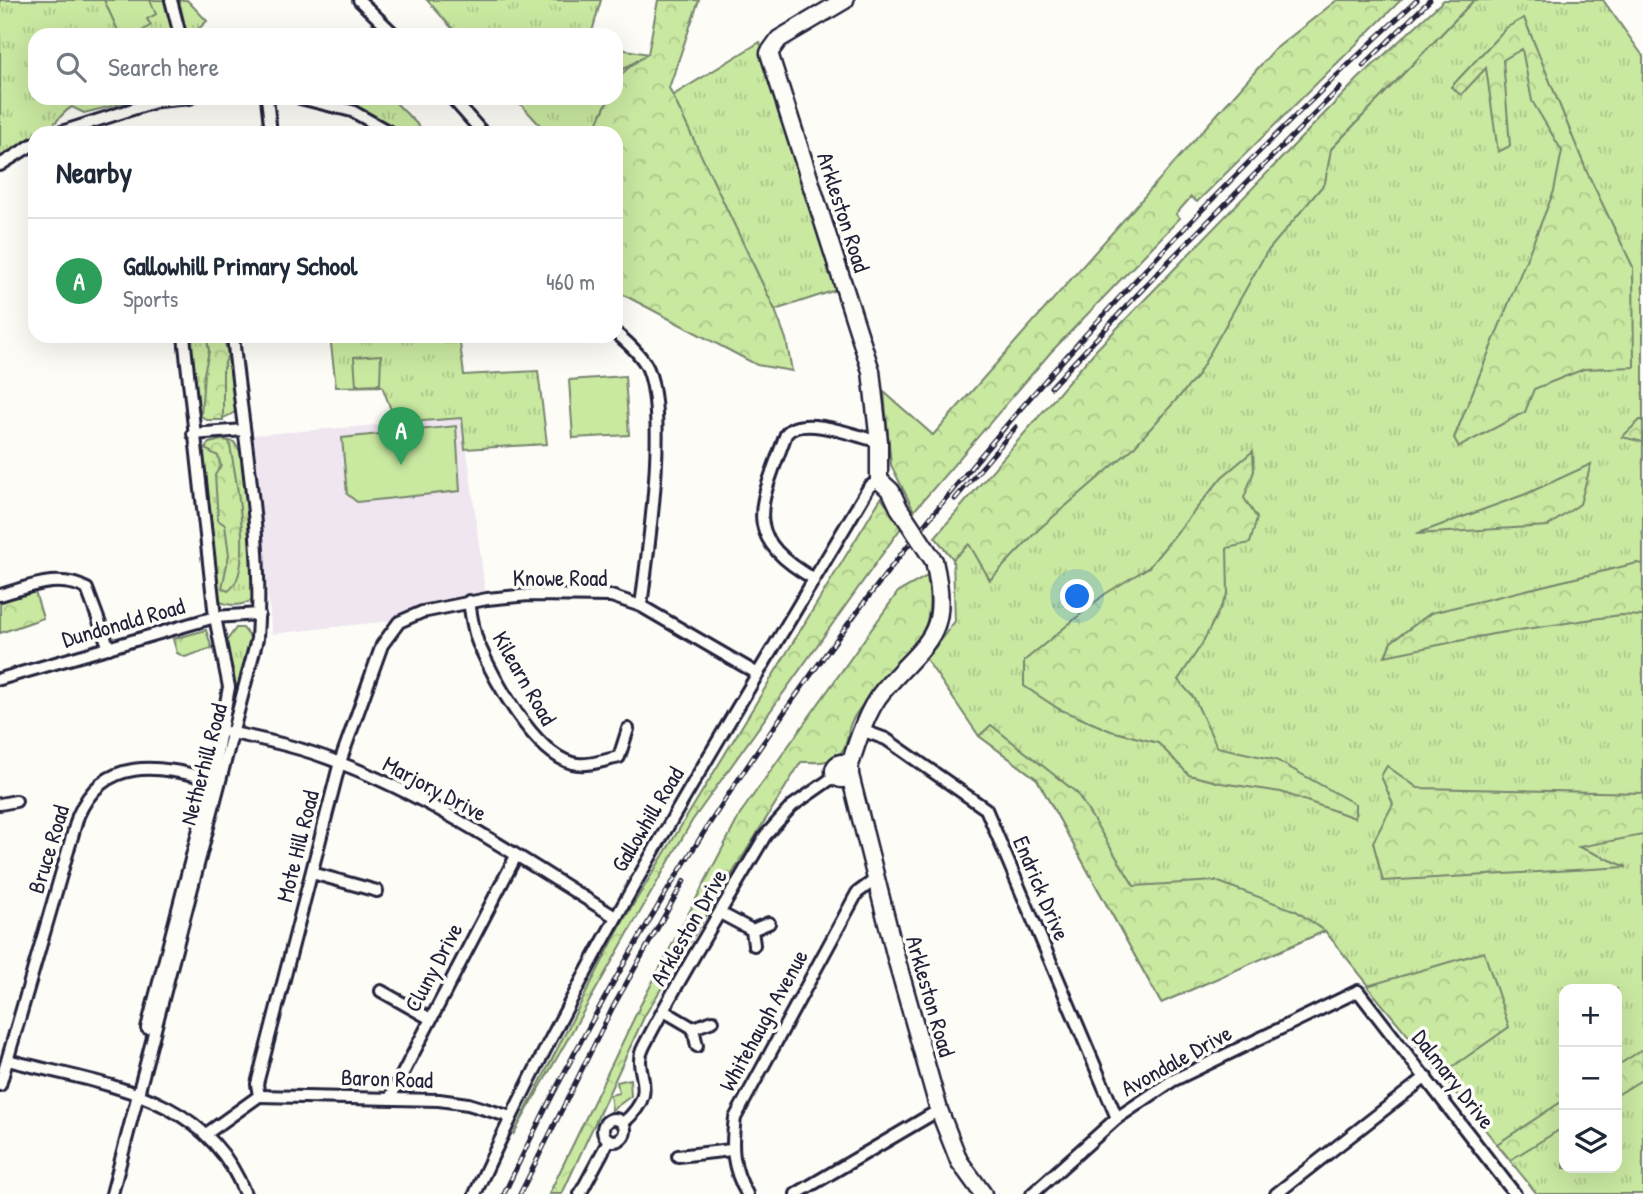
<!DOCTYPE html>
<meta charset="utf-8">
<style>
:root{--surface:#fff;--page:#f6f6f7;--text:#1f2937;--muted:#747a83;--line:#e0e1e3;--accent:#1f6fb2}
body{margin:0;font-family:"Patrick Hand",sans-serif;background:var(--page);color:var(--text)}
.controls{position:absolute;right:21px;bottom:21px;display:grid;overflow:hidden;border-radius:14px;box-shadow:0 7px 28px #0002}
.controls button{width:63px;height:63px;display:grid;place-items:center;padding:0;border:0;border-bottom:2px solid var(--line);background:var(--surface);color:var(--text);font:35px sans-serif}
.you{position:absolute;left:1078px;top:597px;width:24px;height:24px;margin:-18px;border:5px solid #fff;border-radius:50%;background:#1a73e8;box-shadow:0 0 0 10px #1a73e833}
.badge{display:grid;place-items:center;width:46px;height:46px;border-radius:50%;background:var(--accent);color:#fff;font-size:23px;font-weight:700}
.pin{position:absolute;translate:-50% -58px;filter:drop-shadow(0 2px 4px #0008)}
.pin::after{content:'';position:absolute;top:37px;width:24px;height:21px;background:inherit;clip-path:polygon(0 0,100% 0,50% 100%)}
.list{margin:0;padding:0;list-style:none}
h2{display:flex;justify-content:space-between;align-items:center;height:91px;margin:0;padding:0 28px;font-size:30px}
h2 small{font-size:23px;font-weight:400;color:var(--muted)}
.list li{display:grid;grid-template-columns:46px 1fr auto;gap:21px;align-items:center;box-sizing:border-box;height:126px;padding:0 28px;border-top:2px solid var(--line)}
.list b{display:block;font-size:26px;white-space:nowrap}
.list p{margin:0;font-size:23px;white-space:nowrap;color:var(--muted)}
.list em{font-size:23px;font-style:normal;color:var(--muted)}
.icon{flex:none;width:38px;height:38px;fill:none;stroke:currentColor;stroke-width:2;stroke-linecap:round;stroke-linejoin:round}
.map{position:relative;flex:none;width:1643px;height:1194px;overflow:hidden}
.search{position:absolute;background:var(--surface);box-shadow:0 7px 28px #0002;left:28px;top:28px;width:595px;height:77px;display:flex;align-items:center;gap:18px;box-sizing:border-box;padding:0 24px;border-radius:21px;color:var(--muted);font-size:26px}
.panel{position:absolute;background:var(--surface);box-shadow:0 7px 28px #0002;left:28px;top:126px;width:595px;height:217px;border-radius:21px}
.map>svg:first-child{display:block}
</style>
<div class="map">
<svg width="1643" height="1194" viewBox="0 0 1643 1194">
<defs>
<pattern id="grass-tufts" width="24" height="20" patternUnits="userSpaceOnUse" patternTransform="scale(1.75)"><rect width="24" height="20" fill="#c9e8a0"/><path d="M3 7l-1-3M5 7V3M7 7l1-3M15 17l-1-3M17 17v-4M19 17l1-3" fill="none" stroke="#acc78b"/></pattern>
<pattern id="forest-crowns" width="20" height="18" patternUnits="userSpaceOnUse" patternTransform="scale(1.75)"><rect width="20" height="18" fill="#c9e8a0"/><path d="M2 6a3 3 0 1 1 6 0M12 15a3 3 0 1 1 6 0" fill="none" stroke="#acc78b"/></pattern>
</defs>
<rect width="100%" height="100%" fill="#fdfcf7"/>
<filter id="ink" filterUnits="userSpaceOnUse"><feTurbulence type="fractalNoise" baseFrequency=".0143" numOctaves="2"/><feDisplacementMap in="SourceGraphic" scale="14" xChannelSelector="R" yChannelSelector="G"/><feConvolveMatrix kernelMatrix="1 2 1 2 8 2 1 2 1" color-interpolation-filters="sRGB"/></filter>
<g filter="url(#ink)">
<path fill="#efe6f0" d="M463,418l22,173 -56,11 -40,19 -117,13 -20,-199z"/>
<g fill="url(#grass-tufts)" stroke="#76856e" stroke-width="2" fill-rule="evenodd">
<path d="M0,0h164l11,35h-140v63h109l-60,15 -12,-6c-14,7 -18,26 -37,26v4l-35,21z"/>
<path d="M179,0h8l20,21 -15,14h-5z"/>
<path d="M427,0h174l-10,35h-133z"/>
<path d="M1474,0h129l40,56v1138h-106l-212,-263 -164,72 -124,-224 -58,-43 -53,-77 29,-38 -2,-62 16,-16 15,26 273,-343zM1564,989h53v179h-53z"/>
<path d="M760,42l79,247 -64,21 -103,-214z"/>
<path d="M616,48l32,6 -26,16 -6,14z"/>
<path d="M318,98h73l35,35h-29l-8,-8z"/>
<path d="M515,98h94l-16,35h-46z"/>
<path d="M190,336h39l9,74c-12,8 -26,16 -40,2z"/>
<path d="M330,336h129l5,39 74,-4 9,73 -82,5 -3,-31 -66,5 -14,-37 -46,1z"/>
<path d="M222,440l12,2 9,14 13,133 -1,9c-11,8 -24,9 -37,3l-15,-148 6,-10z"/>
<path d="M236,628h7l10,13 -17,66 -3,-1 1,-32 -9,-31z"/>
<path d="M206,630l6,18 -27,9 -8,-4 -4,-14z"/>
</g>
<g fill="url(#forest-crowns)" stroke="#76856e" stroke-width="2">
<path d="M658,0h41l-30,88 106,222 11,29 6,32 -35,-6 -135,-71 -6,-30v-131h-23l16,-35h7c0,-25 12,-31 32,-44z"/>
<path d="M1337,0h64l-204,202 -6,-5 -15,17 4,4 -129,134 -137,159 -23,-46 -7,-73 49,43 341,-385z"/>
<path d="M1444,0h30l-143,149 -6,34 -59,70 -70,125 -64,71 -93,80 -49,51 -21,-36 -16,15 -18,-22 161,-187 262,-271z"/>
<path d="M1524,18l63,154 46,95 1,100 -50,2 -50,20 -9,23 -66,35 -5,-9 100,-247 8,-40 -30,-50 -10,-52 -19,11 7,86 -12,6 -12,-84 -25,27 -10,-8 55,-59z"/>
<path d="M201,336h22l5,18 -5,15v51h-16l-6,-4 3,-42 5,-23 -2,-12z"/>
<path d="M1640,420h3v22l-21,-5z"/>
<path d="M222,440l7,1c6,30 27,132 -1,150l-6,-3 7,-33 -4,-30 -7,-5 -3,-45 6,-9 -3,-10 -13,-7 4,-6z"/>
<path d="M1253,451l1,20 -10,27 13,20 -7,25 -23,5 1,45 -26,51 -24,36 16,18 23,49 59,13 79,44v14l-74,-26 -60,-9 -32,-8 -31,-32 -47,-12 -52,-22 -35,-23v-25l81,-67 44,-27 73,-90z"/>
<path d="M1591,464l-11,40 -32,22 -132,8 110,-40z"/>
<path d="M881,498l22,27 -211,296 -179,314 109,-212z"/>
<path d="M1637,563l6,1v52l-23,-1 -127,19 -108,22 6,-14 40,-29z"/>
<path d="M927,576c14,74 -34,80 -64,128 -4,6 -9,12 -12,19 -5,12 -2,25 -14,33 -11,8 -24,6 -36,6l-156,253 -83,179h-13l91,-188 102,-195 156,-219z"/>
<path d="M35,592l8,26 -43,15v-32z"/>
<path d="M991,725l86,68 57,93 82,-5 80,30 29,20 -164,72 -124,-224 -58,-43z"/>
<path d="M1387,766l31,22 225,5v42l-64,12 48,20 -244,14 -10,-39 20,-38 -12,-28z"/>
<path d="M1484,952l25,75 -68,48 -74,-89z"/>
<path d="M1643,1049v30l-26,16v-29z"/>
<path d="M1564,1100v27l-54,33 -13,-16z"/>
</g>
<g fill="#c9e8a0" stroke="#76856e" stroke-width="2">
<path d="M104,0h46l6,14 -9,5 4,6 -15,10h-16z"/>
<path d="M381,355l-1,29 -24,1 -2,-28z"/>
<path d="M625,376l4,59 -56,3 -4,-58z"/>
<path d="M456,426l4,65 -103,11 -10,-8 -5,-56z"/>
<path d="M630,1079l1,17 -19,14 -2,-15 9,-2 -2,-11z"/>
</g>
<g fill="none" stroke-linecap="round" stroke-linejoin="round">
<defs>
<g id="street">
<path d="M171,0l9,35"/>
<path d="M359,0l36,35"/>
<path d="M267,98l4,35"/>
<path d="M300,98l52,13 39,22"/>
<path d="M452,98l31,35"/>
<path d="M58,133l100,-32 32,-3"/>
<path d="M0,165l35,-22"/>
<path d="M616,333c11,9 26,22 32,36 20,50 0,181 -7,237"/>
<path d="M193,434l51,-4"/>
<path d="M814,579c-76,-44 -53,-74 -28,-145 15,-20 71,2 93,8"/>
<path d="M0,595c29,-8 59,-22 87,-6l22,59"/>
<path d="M469,601c2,14 4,29 9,42 16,36 55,109 94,120 15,4 33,-3 47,-6l9,-28"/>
<path d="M0,679l215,-62 44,-3"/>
<path d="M864,731l22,8 100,70 131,309"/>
<path d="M228,732c38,8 76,16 112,31 97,37 186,99 274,153"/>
<path d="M0,804l16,-3"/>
<path d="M312,873l65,18"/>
<path d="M720,913l32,17"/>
<path d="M754,945l-2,-15 17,-7"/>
<path d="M381,991l48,27"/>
<path d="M664,1011l29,17"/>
<path d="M147,1028l65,-249 17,-92 -14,-70 -31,-281"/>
<path d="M697,1046l-4,-18 20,-7"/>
<path d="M8,1060c93,25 198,32 237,134"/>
<path d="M0,1085l78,-269c26,-61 80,-50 134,-37"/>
<path d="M259,1096l180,4 29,4 43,13"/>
<path d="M390,1098l126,-242"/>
<circle cx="614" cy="1130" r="11"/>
<path d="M623,1123c41,-35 6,-50 21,-77 37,-72 80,-140 121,-210l27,-30 43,-30"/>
<path d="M206,1134l53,-38 -2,-12 83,-322 42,-117 17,-23 23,-10 65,-13 42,-4 82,1 30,10 117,68"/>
<path d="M678,1156l53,-6"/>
<path d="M112,1194l145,-555c7,-101 -14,-203 -24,-303"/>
<path d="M475,1194c112,-246 257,-475 394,-707l10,-7"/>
<path d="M580,1194l29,-54"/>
<path d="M747,1194c-15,-26 -16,-47 -12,-76l122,-225 19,-14"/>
<path d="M796,1194l143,-84"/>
<path d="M1032,1194l85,-76 55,-37 186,-90 157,203"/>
<path d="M1276,1194l150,-117"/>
</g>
<g id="secondary">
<path d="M845,0l-66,39 -10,14 102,318 8,71v38l12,11 8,17"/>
<circle cx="842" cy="771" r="8"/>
<path d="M849,768c7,-23 18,-59 34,-77 43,-51 69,-54 51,-130"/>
<path d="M849,771l47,187 43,152 20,51 24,33"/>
</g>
</defs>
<use href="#street" stroke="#22223b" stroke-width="16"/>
<use href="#secondary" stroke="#22223b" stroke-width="21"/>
<use href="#street" stroke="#fdfcf7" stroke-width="10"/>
<use href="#secondary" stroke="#fdfcf7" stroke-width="16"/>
<defs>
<g id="rail">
<path d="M1363,66l67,-66"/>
<path d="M1051,387l115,-123 174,-176"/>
<path d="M955,499l61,-72"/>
<path d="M504,1194c216,-461 541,-850 913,-1194"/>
<path d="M520,1194l93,-187 71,-126"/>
</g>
</defs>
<use href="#rail" stroke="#22223b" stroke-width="5"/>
<use href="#rail" stroke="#fdfcf7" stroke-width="2.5" stroke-dasharray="8" stroke-linecap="butt"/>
<defs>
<path id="secondary-bridge" d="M899,508l35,53"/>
</defs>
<use href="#secondary-bridge" stroke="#22223b" stroke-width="21" stroke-linecap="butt"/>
<use href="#secondary-bridge" stroke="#fdfcf7" stroke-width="16"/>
</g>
</g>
<g text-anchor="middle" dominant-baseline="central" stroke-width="7" stroke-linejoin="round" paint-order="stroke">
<g font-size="23" fill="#22223b" stroke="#fdfcf7">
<text transform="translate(844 212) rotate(72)">Arkleston Road</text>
<text x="560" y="577">Knowe Road</text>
<text transform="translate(123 622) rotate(-16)">Dundonald Road</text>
<text transform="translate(525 678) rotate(60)">Kilearn Road</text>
<text transform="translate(203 764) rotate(-75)">Netherhill Road</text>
<text transform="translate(435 788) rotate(28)">Marjory Drive</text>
<text transform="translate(647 819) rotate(-59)">Gallowhill Road</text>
<text transform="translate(297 846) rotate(-76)">Mote Hill Road</text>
<text transform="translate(48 849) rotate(-73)">Bruce Road</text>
<text transform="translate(1042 888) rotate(67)">Endrick Drive</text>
<text transform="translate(688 927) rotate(-60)">Arkleston Drive</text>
<text transform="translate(433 967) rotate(-62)">Cluny Drive</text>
<text transform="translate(931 996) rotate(74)">Arkleston Road</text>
<text transform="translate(763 1020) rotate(-61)">Whitehaugh Avenue</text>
<text transform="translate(1176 1060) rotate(-29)">Avondale Drive</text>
<text transform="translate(387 1078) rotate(2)">Baron Road</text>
<text transform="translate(1454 1079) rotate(52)">Dalmary Drive</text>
</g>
</g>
</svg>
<div class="controls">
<button>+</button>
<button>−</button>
<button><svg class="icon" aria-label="layers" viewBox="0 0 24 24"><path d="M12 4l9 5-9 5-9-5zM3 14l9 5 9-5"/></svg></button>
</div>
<div class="you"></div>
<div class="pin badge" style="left:401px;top:465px;background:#2e9e5b">A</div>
<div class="search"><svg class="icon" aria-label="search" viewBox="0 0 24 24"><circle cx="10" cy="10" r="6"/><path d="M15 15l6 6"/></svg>Search here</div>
<section class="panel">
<h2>Nearby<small></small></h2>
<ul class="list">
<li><span class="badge" style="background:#2e9e5b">A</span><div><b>Gallowhill Primary School</b><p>Sports</p></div><em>460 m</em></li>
</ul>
</section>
</div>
